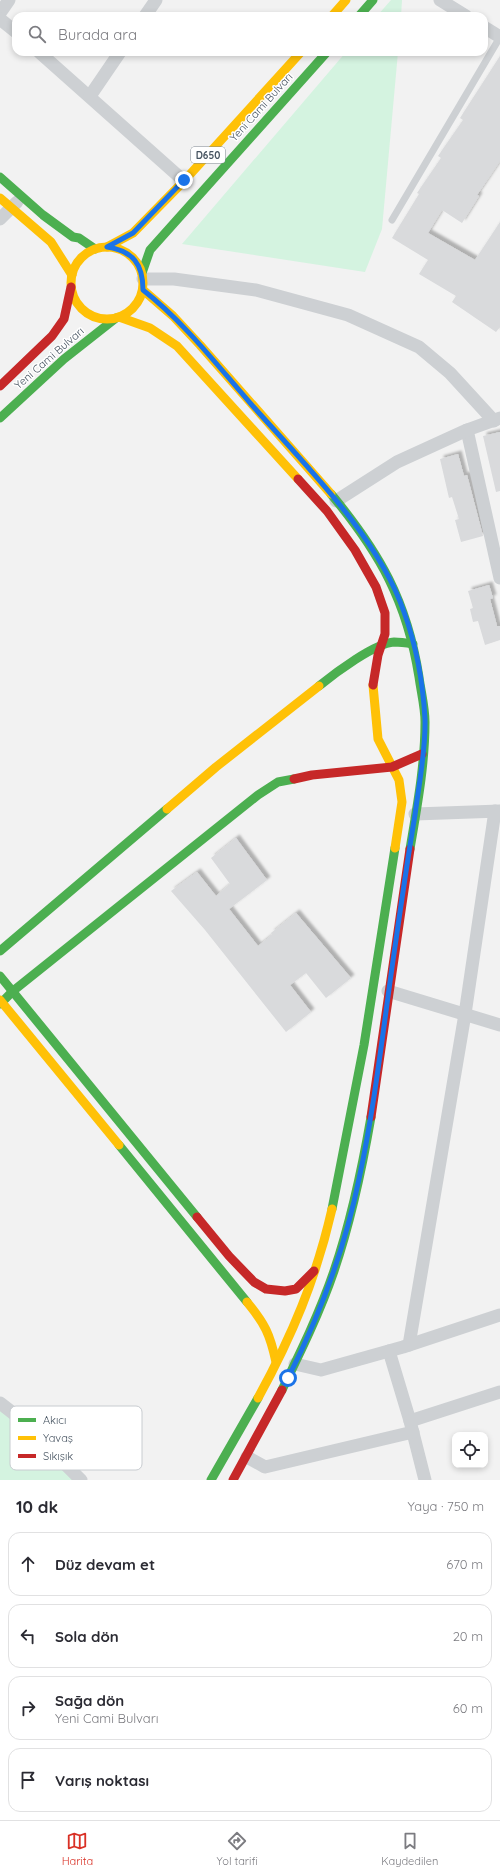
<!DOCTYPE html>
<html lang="tr">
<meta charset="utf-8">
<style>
:root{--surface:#fff;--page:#f7f7f7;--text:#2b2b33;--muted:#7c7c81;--line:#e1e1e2;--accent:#d93025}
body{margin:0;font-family:Quicksand,sans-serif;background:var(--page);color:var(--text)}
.controls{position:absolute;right:12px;bottom:12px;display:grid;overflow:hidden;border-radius:8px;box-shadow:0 2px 6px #0003}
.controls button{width:36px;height:36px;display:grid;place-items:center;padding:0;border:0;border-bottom:1px solid var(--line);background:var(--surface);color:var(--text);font:20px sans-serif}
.stop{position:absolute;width:12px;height:12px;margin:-9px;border:3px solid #1a73e8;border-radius:50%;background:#fff}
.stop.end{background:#1a73e8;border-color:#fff;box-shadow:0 1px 4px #0008}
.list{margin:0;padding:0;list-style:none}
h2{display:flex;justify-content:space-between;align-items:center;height:52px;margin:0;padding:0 16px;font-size:17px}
h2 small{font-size:13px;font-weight:400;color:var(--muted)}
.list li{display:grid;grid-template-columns:26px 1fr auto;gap:12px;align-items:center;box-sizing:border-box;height:64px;margin:0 8px 8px;padding:0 8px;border:1px solid var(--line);border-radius:12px}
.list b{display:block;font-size:15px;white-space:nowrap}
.list p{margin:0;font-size:13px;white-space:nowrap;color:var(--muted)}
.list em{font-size:13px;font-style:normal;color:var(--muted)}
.icon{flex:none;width:22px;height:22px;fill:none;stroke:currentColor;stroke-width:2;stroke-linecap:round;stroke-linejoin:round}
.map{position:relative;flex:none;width:500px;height:1480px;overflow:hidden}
.search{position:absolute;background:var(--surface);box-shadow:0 2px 6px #0003;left:12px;right:12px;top:12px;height:44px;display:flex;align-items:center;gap:10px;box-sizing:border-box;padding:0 14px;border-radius:12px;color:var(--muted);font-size:15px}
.sheet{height:340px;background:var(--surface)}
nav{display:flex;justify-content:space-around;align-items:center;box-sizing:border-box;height:56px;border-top:1px solid var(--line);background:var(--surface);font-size:11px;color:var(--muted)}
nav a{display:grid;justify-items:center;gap:2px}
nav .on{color:var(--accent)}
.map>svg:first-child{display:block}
</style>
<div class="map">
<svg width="500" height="1480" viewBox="0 0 500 1480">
<defs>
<filter id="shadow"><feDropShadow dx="3.5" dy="-3.5" stdDeviation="1" flood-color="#0004"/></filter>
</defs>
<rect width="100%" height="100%" fill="#f2f2f2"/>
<g fill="#d4f3e0">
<path d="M391,0h11l-1,16h-24z"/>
<path d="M346,52h52l-16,177 -17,43 -183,-28z"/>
<path d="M0,1400l77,80h-77z"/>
</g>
<g fill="#d9dadc" filter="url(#shadow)">
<path d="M500,56v105l-23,34 2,1 -17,27 -20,-13 -14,23 47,27 25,-38v105l-4,5 -44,-30 4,-6 -37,-22 9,-14 -36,-22 27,-44 -2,-1 24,-35 -3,-2 25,-36 -3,-2z"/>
<path d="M500,432v59l-4,1 -13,-56z"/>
<path d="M458,454l6,22 3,-1 16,61 -22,6 -6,-22 4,-1 -7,-22 -3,1 -9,-39z"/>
<path d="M489,585l4,13 -3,1 7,27h3v14l-15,5 -7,-24 -5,1 -3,-13 3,-1 -5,-17z"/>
<path d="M236,838l31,42 -38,29 29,37 14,-11 -1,-2 25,-20 55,65 -25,20 -20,-25 -16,12 21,27 -25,20 -81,-102 -34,-39 26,-19 19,24 14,-12 -19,-26z"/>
</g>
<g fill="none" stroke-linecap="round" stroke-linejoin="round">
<path stroke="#cdd0d3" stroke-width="7" d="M392,220l108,-183"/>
<g stroke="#cdd0d3" stroke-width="13">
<path d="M440,0l26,16"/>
<path d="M0,13l9,-13"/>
<path d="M145,16l11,-16"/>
<path d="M0,19l16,13"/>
<path d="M484,27l16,10"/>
<path d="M39,52l145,129"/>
<path d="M90,96l30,-44"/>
<path d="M0,219l17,-17"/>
<path d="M143,279h31l82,11 92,25 71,32 31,26 44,48"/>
<path d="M467,430l33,148"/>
<path d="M336,501l61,-39 70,-32 33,-12"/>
<path d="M415,814l85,-3"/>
<path d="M388,991l112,34"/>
<path d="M409,1345l56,-331 30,-203"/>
<path d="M389,1351l21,70 15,59"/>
<path d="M295,1364l26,6 82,-23 97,-32"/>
<path d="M0,1403l18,14 63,63"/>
<path d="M410,1421l90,-29"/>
<path d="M247,1457l18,10 148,-35"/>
</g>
<g stroke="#4caf50" stroke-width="9">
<path d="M359,16l14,-16"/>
<path d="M0,177l43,38 30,22 6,1 16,11"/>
<path d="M142,273l8,-23 177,-198"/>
<path d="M0,418l64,-59 52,-41"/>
<path d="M331,494c49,59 76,107 88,183 2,15 6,30 6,45 0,43 -8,85 -15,127"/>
<path d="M319,686c16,-13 56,-43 75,-44 6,0 13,1 19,2"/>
<path d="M0,951l167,-142"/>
<path d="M0,976l197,241"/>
<path d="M0,1004l13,-13 245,-196 20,-13 16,-3"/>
<path d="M119,1145l128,157"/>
<path d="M332,1209l32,-164 31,-197"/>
<path d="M282,1390c19,-39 38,-78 52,-119 17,-50 28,-102 37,-154"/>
<path d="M211,1480l47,-82"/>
</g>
<g stroke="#ffc107" stroke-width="9">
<path d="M332,16l14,-16"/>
<path d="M0,198l51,44 21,33"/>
<circle cx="107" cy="283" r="36"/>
<path d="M107,247l26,-14 51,-52 117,-129"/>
<path d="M143,290l30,26 27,29 131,149"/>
<path d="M119,317l31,11 27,18 121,133"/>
<path d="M373,685l5,54 21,41 3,22 -7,46"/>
<path d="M167,809l49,-42 103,-81"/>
<path d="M0,1000l119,145"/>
<path d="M247,1302c18,22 23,32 29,60"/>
<path d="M258,1398c34,-62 58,-119 74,-189"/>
</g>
<g stroke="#c62828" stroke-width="9">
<path d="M0,386l52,-50 12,-17 7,-32"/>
<path d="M298,479l29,32 28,39 21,37 9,26v21l-7,21 -5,30"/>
<path d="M294,779l18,-4 80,-8 30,-13"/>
<path d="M371,1117l39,-268"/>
<path d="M197,1217l32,39 25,26 12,7 19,2 11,-2 18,-18"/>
<path d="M233,1480l49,-90"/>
</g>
</g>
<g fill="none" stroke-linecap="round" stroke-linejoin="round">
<path stroke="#1a73e8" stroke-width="5" d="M184,180l-51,53 -26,14c26,4 36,17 36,43 41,32 74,75 108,114 53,60 127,132 153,208 12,33 19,71 21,107 1,30 -6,65 -10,96 -7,41 -13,83 -19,125 -12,80 -20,160 -37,239 -14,69 -39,136 -71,199"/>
</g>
<g text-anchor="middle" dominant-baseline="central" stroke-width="3" stroke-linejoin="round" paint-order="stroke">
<rect fill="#fff" stroke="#7e8790" stroke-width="1" x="191" y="147" width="34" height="16" rx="3"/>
<g font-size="10" font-weight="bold" fill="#475461">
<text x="208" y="155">D650</text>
</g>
<g font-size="11" fill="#475461" stroke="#fff">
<text transform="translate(261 107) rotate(-48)">Yeni Cami Bulvarı</text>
<text transform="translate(49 358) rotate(-41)">Yeni Cami Bulvarı</text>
</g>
</g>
<rect x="10" y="1406" width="132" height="64" rx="6" fill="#fff" stroke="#c8ccd0" stroke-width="1"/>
<rect x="18" y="1418" width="18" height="4" fill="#4caf50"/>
<rect x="18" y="1436" width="18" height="4" fill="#ffc107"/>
<rect x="18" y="1454" width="18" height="4" fill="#c62828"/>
<g font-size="11" fill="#475461">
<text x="43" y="1424">Akıcı</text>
<text x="43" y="1442">Yavaş</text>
<text x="43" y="1460">Sıkışık</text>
</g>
</svg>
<div class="controls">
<button><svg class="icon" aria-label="locate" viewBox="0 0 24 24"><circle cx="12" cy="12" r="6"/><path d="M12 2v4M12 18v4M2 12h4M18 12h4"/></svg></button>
</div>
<div class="stop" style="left:288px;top:1378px"></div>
<div class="stop end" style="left:184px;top:180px"></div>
<div class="search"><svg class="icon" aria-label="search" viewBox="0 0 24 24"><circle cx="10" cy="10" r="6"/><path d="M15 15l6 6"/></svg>Burada ara</div>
</div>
<section class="sheet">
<h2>10 dk<small>Yaya · 750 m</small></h2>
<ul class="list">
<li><svg class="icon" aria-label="ahead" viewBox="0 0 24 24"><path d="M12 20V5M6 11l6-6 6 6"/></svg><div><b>Düz devam et</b></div><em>670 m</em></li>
<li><svg class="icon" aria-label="left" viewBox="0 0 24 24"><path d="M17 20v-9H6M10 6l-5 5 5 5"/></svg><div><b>Sola dön</b></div><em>20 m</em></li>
<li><svg class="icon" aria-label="right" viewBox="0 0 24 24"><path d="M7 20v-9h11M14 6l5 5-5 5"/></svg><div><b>Sağa dön</b><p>Yeni Cami Bulvarı</p></div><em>60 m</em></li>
<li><svg class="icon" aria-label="arrive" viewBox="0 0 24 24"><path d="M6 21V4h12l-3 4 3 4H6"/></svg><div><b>Varış noktası</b></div></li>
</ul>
</section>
<nav>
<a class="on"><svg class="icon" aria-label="map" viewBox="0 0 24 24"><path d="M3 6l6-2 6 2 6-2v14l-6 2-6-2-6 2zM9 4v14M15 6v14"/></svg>Harita</a>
<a><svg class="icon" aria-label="directions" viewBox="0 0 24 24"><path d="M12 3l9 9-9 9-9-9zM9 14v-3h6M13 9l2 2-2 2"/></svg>Yol tarifi</a>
<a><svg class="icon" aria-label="saved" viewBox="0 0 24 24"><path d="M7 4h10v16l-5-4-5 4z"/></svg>Kaydedilen</a>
</nav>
